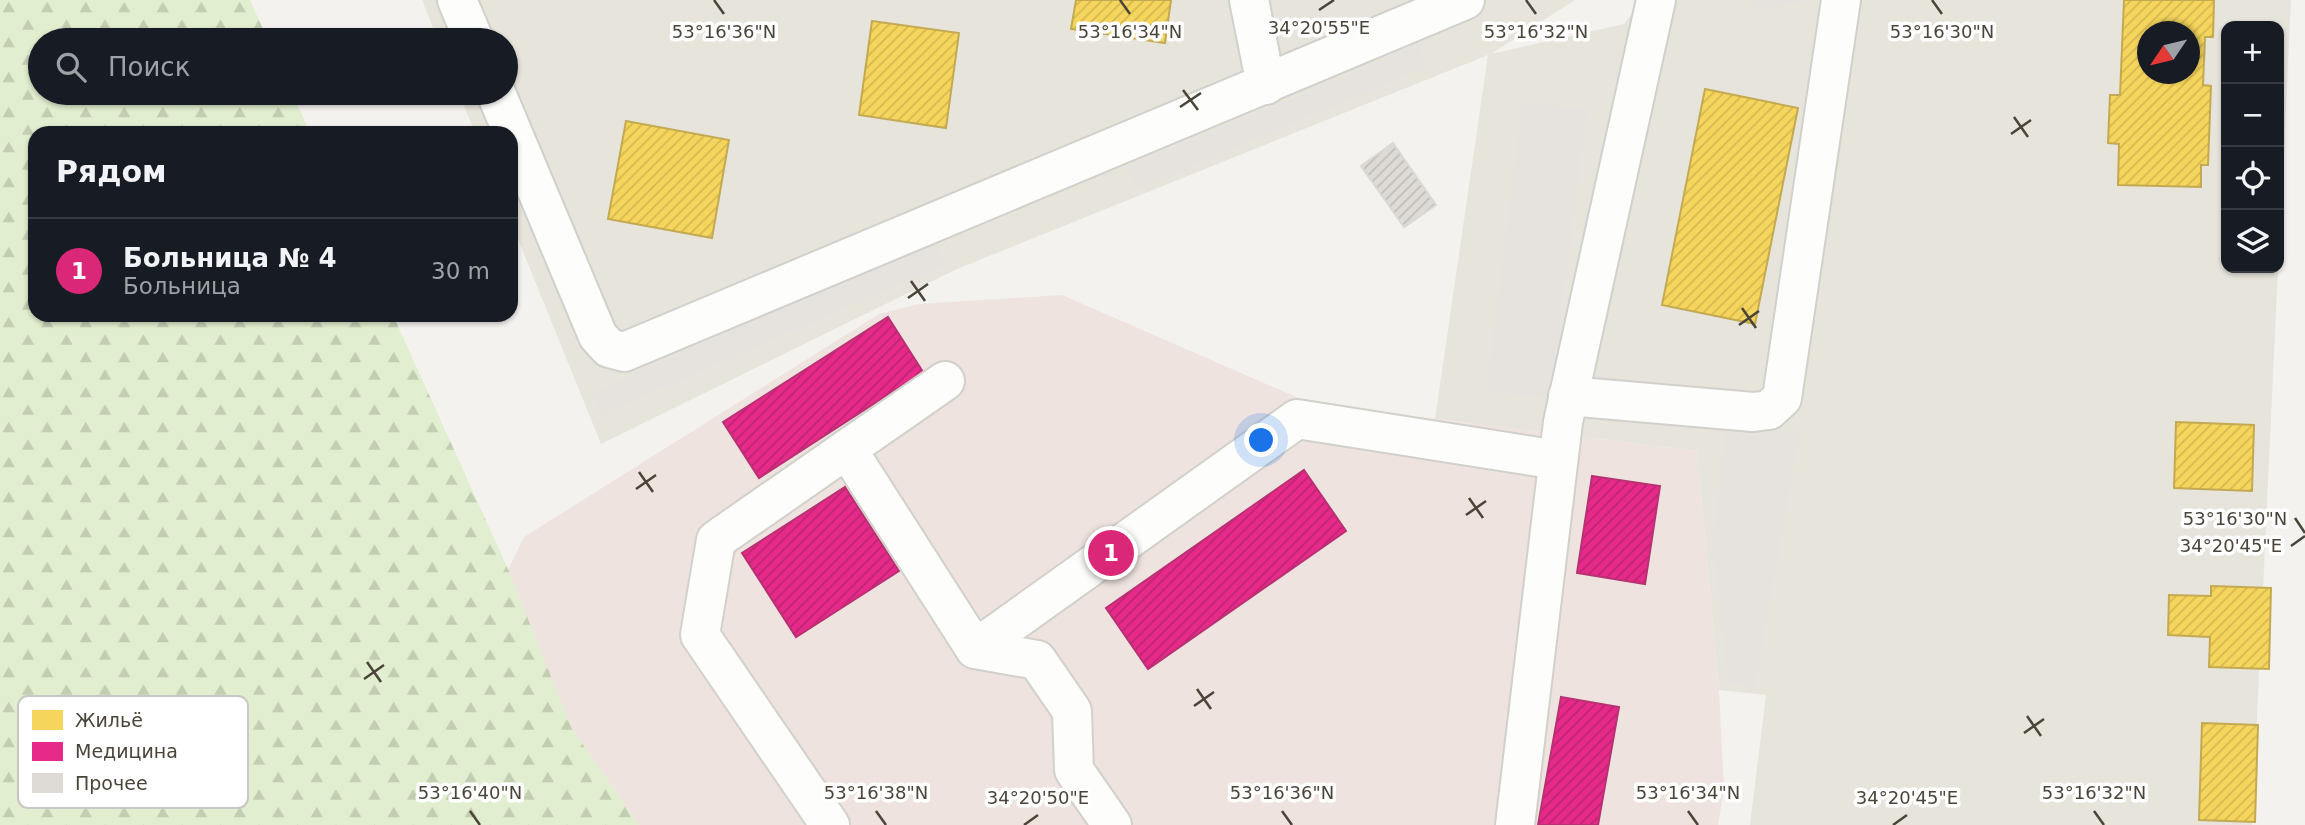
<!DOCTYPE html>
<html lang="ru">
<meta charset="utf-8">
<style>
:root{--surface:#171b24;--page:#242831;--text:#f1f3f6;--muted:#9ea1a6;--line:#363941;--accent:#db2777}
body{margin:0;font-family:"DejaVu Sans",sans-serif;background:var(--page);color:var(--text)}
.controls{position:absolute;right:21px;top:21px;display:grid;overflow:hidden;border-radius:14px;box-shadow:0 2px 5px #0004}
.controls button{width:63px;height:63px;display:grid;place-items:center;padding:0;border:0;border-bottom:2px solid var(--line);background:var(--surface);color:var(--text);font:35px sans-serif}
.compass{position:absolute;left:2137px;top:21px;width:63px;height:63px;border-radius:50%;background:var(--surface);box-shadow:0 2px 5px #0004;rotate:235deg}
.you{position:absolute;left:1262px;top:441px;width:24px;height:24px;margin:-18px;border:5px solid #fff;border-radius:50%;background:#1a73e8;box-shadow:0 0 0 10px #1a73e833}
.badge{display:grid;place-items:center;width:46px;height:46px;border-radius:50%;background:var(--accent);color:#fff;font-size:23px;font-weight:700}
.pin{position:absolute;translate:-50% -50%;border:4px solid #fff;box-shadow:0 2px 7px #0006}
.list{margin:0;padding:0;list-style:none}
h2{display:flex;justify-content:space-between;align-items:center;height:91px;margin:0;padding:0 28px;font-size:30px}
h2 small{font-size:23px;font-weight:400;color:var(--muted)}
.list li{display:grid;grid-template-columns:46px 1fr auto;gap:21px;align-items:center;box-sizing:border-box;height:105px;padding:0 28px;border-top:2px solid var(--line)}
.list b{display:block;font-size:26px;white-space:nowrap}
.list p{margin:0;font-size:23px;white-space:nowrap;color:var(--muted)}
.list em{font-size:23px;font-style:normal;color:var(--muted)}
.icon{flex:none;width:38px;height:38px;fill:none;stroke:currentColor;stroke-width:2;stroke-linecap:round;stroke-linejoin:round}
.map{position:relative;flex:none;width:2305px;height:825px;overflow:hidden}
.search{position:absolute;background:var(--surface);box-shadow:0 2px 5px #0004;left:28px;top:28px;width:490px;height:77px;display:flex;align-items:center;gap:18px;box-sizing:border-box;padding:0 24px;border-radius:38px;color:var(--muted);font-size:26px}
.panel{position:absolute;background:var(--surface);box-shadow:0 2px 5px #0004;left:28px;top:126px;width:490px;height:196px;border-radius:21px}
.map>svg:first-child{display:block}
</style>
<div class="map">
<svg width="2305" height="825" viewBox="0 0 2305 825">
<defs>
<pattern id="forest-firs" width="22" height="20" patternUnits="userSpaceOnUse" patternTransform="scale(1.75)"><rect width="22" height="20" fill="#e1eecf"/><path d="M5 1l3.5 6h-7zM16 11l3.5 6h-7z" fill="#c3cdb2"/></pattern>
<pattern id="homes-hatch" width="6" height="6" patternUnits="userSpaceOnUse" patternTransform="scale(1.75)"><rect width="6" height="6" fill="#f6d55c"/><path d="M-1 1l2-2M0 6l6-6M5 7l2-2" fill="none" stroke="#d4b851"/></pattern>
<pattern id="health-hatch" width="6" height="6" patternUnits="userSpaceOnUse" patternTransform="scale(1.75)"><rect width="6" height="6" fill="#e7298a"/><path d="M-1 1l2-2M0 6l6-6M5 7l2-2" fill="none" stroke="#bd2572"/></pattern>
<pattern id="building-hatch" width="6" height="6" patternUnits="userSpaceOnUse" patternTransform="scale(1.75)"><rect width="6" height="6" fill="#dedbd6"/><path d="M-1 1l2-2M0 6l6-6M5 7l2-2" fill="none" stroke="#c0bdb8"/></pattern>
</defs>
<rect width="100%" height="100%" fill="#f4f2ee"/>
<path fill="#e7e4dc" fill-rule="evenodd" d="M422,0h1153l-84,54 133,-30 18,-24h649l-12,259v-233h-53v242h52l-26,557h-502l16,-130 -47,-5 -22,-239 -262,-32 53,-364 -531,214 -356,175 -90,-222v-89h-36l-16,-40h47v-53h-68zM2148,32h42v42h-42z"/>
<path fill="#eee3df" d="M1062,295l264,115 109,9 262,32 22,239 5,99 -6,36h-1079l-67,-96 -64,-159 16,-33 355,-223 40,-10z"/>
<path fill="url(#forest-firs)" d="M0,0h250l18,40h-228v53h252l18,40h-275v182h358l115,254 64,160 67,96h-639z"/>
<g fill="#e6e3df">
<path d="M1751,0h61l-59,11z"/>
<path d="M1419,46l9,21 -293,123 -9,-22z"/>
<path d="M1522,102l65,8 -36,289 -65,-8z"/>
<path d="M935,242l10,23 -344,150 -10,-22z"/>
<path d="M1725,431l75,2 -45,254 -27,-3 -16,-141z"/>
</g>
<g fill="url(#homes-hatch)" stroke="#c3aa52" stroke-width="2" fill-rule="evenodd">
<path d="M1076,0h95l-6,43 -94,-14z"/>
<path d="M2124,0h90l-1,37h-8l-2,48 8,1 -3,79h-7v22l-83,-2 1,-41 -11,-1 2,-48h10zM2148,32h42v42h-42z"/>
<path d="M872,21l87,12 -13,95 -87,-13z"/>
<path d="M1705,89l93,19 -43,216 -93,-19z"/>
<path d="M626,121l103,19 -17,98 -104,-19z"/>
<path d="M2176,422l78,3 -2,66 -78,-3z"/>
<path d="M2211,586l60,2 -2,81 -60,-2 1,-30 -42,-2 1,-40 42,1z"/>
<path d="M2202,723l56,2 -3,97 -56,-2z"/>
</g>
<g fill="url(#health-hatch)" stroke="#b83172" stroke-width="2">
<path d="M888,317l35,55 -164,106 -36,-56z"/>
<path d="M1304,470l42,61 -198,138 -42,-61z"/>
<path d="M1592,476l68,10 -15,98 -68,-11z"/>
<path d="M845,487l54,84 -103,66 -54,-84z"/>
<path d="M1561,697l58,10 -21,118h-60z"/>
</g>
<path fill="url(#building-hatch)" stroke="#dcd9d4" stroke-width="2" d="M1393,143l43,62 -32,22 -43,-61z"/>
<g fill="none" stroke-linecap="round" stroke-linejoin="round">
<defs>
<g id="minor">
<path d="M457,0l17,40"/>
<path d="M1249,0l17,85"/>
<path d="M496,93l102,243 11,12 15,4 841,-352"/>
<path d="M1568,396l185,16 16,-2 13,-12 59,-398"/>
<path d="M847,449l128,200 62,11 35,51 2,59 38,55"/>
<path d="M975,649l322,-230 261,41"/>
<path d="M830,825l-130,-190 16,-95 229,-159"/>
<path d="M1515,825l48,-403 93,-422"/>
</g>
</defs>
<use href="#minor" stroke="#d2d0cb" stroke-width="42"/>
<use href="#minor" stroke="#fdfdfc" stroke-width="38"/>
</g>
<path fill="none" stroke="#4b4439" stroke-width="2.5" d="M714,0l10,14M1120,0l10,14M1526,0l10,14M1932,0l10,14M1319,10l15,-10M1183,90l15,20M1180,107l21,-14M2014,117l14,20M2011,134l20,-14M911,281l14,20M908,298l20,-14M1742,308l14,20M1739,325l20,-14M639,472l14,20M636,489l20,-14M1469,498l14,20M1466,515l20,-14M2295,518l10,15M2291,546l14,-10M367,662l14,20M364,679l20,-14M1197,689l14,20M1194,706l20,-14M2027,716l14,20M2024,733l20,-14M470,811l10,14M876,811l10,14M1282,811l10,14M1688,811l10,14M2094,811l10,14M1024,825l14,-10M1893,825l14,-10"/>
<rect x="18" y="696" width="230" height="112" rx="10" fill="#fff" stroke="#c9c7c4" stroke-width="2"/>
<rect x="32" y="710" width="31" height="20" fill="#f6d55c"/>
<rect x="32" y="742" width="31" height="19" fill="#e7298a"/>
<rect x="32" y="773" width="31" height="20" fill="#dedbd6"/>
<g font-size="19" fill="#4b4439">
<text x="75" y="727">Жильё</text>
<text x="75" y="758">Медицина</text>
<text x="75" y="790">Прочее</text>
</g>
<g font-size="18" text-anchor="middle" fill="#4b4439" stroke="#fff" stroke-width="7" stroke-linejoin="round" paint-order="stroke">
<text x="1319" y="34">34°20'55"E</text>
<text x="1942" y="38">53°16'30"N</text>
<text x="724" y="38">53°16'36"N</text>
<text x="1130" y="38">53°16'34"N</text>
<text x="1536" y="38">53°16'32"N</text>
<text x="2235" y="525">53°16'30"N</text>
<text x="2231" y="552">34°20'45"E</text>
<text x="470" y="799">53°16'40"N</text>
<text x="876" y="799">53°16'38"N</text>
<text x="1282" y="799">53°16'36"N</text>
<text x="1688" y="799">53°16'34"N</text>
<text x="2094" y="799">53°16'32"N</text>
<text x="1038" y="804">34°20'50"E</text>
<text x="1907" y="804">34°20'45"E</text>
</g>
</svg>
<div class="controls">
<button>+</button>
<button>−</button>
<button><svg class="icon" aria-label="locate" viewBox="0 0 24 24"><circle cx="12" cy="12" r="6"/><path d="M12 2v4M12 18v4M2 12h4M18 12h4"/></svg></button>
<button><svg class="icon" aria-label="layers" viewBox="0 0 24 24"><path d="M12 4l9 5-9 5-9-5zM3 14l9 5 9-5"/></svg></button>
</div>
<svg class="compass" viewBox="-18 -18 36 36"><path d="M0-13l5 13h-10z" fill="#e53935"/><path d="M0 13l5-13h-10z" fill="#9ea1a6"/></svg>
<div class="you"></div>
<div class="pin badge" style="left:1111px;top:553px">1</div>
<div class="search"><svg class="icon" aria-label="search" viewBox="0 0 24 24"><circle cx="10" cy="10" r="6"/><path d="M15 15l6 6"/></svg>Поиск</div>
<section class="panel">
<h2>Рядом<small></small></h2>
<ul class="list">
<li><span class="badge">1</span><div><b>Больница № 4</b><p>Больница</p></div><em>30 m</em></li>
</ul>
</section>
</div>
